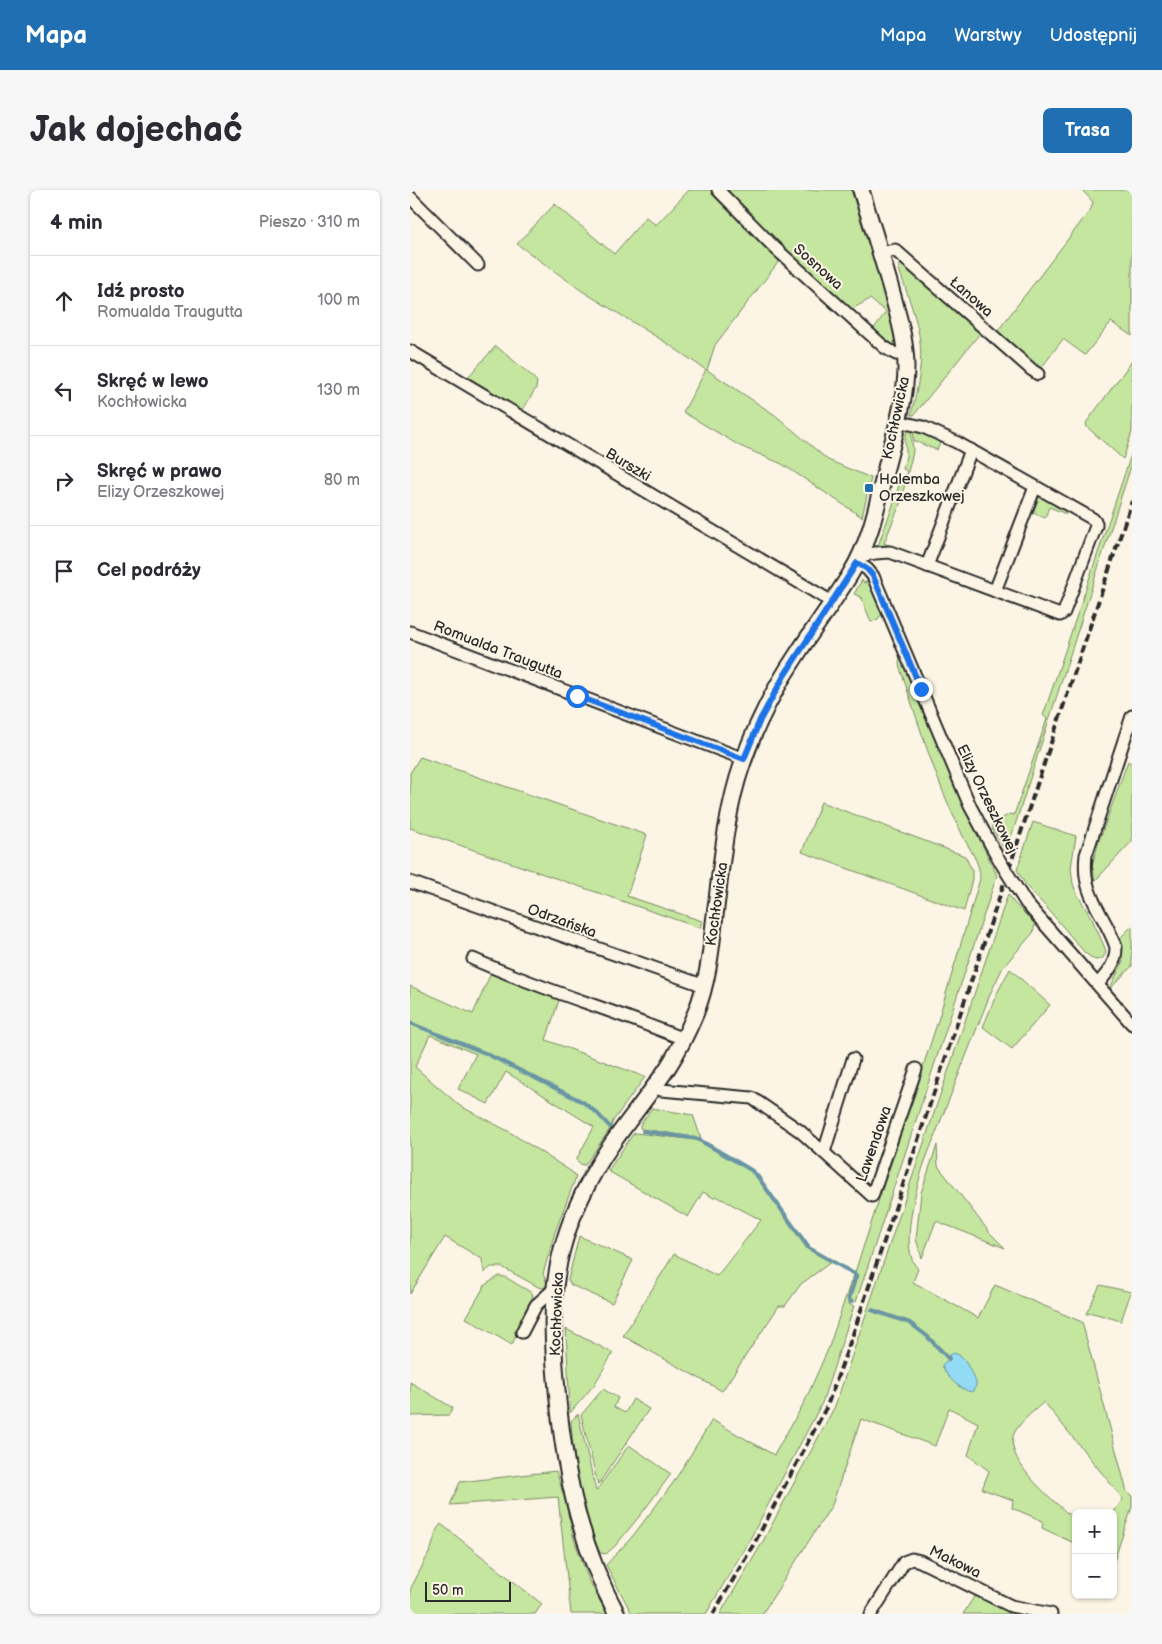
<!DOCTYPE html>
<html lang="pl">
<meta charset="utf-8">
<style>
:root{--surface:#fff;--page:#f7f7f7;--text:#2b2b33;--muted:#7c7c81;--line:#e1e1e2;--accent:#1f6fb2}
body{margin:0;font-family:"Balsamiq Sans",sans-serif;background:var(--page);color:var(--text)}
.controls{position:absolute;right:15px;bottom:15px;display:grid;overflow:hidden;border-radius:8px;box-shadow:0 1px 4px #0004}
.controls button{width:45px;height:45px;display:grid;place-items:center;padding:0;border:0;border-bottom:1px solid var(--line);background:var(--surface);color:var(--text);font:25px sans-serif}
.scale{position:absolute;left:15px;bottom:12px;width:86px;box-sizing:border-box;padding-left:5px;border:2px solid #2b2b2b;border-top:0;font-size:14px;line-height:18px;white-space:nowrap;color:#2b2b2b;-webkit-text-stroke:4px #fcf5e5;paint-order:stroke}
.stop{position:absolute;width:15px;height:15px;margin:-11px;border:4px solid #1a73e8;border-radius:50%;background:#fff}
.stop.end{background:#1a73e8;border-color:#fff;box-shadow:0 1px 5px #0008}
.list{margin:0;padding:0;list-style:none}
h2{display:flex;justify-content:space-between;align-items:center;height:65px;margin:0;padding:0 20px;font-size:21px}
h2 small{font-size:16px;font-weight:400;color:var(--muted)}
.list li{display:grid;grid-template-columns:32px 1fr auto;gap:15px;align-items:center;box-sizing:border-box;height:90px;padding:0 20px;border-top:1px solid var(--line)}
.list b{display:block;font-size:19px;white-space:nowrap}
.list p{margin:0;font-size:16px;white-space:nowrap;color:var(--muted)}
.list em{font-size:16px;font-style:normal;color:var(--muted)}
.icon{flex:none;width:28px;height:28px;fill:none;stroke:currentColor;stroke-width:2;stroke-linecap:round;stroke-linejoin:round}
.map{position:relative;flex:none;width:722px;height:1424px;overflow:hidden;border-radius:8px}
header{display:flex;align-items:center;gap:30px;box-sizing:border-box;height:70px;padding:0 25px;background:var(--accent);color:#fff}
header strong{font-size:24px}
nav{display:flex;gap:28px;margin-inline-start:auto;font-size:18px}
.intro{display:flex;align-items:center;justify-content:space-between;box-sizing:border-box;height:120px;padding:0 30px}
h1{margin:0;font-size:35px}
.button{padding:12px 22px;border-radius:8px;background:var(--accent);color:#fff;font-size:18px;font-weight:700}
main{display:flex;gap:30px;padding:0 30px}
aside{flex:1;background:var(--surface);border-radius:8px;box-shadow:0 1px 4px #0004}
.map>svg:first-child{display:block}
</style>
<header>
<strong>Mapa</strong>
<nav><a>Mapa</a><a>Warstwy</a><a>Udostępnij</a></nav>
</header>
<div class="intro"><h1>Jak dojechać</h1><a class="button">Trasa</a></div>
<main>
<aside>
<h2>4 min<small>Pieszo · 310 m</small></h2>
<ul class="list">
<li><svg class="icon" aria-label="ahead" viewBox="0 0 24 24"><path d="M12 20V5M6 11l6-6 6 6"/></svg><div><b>Idź prosto</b><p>Romualda Traugutta</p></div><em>100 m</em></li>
<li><svg class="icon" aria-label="left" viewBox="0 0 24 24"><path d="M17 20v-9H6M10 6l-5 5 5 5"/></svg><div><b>Skręć w lewo</b><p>Kochłowicka</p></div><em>130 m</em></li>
<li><svg class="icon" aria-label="right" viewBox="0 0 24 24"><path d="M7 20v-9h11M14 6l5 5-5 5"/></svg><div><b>Skręć w prawo</b><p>Elizy Orzeszkowej</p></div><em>80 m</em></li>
<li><svg class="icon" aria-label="arrive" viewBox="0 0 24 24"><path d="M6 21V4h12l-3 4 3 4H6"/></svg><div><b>Cel podróży</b></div></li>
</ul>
</aside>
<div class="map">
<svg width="722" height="1424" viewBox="0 0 722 1424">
<rect width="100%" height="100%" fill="#fcf5e5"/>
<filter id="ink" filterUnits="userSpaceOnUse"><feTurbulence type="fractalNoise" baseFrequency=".02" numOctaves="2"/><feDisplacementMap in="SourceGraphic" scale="10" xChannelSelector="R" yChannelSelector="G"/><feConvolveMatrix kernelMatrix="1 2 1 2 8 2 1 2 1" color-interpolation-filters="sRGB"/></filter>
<g filter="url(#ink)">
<g fill="#c5e69f" stroke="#788865" fill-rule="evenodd">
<path d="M279,0h23l68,70 -65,85 -8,25 68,45 53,45 43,18 -9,39 -80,-53 -42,-18 -57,-34 23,-42 -38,-26 -86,-53 -65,-47 38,-40 59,50 32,-37 10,8z"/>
<path d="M316,0h125l47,146v5l-3,4 -9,-2 -14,-12 14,-19 -16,-13 -20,11 -73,-68z"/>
<path d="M672,0h50v146l-21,-14 -26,33 -22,-16 -24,32 -43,-38 95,-124 2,-7z"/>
<path d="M489,74l8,2 74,66 -67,83h-3c6,-25 13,-53 8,-80 -4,-22 -13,-44 -20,-66z"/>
<path d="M86,156l36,30 5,6 -1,6 -15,25 -56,-33z"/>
<path d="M722,171v71l-9,27 -36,-32 -1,-4z"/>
<path d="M501,238l2,24 -13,52 -16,39 12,5 -18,-2c7,-21 16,-40 21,-62l4,1 4,-14 -4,-2c1,-4 2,-9 3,-13 1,-10 -5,-21 5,-28z"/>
<path d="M503,240l29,9 -5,11 -23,-9z"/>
<path d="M722,262v11l-125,387h-2l-12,-20 -1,-6 18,-10 4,1 33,-96 -4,-4 1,-2c29,-87 59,-174 88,-261z"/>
<path d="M632,305l25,15 -1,4 -17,-7 -4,11 -12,-5 6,-16z"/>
<path d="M457,389l16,34 -5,6 -7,3 -10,-25 -7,-3 8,-14 2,3 3,-1z"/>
<path d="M490,468h2l3,3 58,144 34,70 -141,427 -6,-3 8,-24 -3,-3 82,-248 43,-145c1,-17 -12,-31 -18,-45 -27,-54 -44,-113 -63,-169z"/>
<path d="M10,567l227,78 -20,61 75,25 -2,7 -290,-100v-55z"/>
<path d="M718,571l4,3v77l-37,40 -3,-16 7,-24z"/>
<path d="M411,612l144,54 7,14v9l-8,32 -162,-59z"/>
<path d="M623,632l43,14 -5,32 2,16 3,8 16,27 13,29 1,5 -4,6 -7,1 -10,-7 -38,-45 -20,-21 -10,-17z"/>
<path d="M598,704l6,9 21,21 -2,9 -30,34 -12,25 -66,169c-8,24 -27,88 -7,108l-5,13 65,36 17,-33 87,37 45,170 5,4v11l-19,57v-51l10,-14 -79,-97c-8,7 -28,23 -31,34 -7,28 44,67 63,85v23l-34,-16 1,-7 -31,-13 1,-8 -31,-11 7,-18 -21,-16 10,-32 -29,-15 -14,38 -74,-27 -29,86 -70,109h-42l41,-69 74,-139zM539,1169l17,4 4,10 -11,14 -15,-17 -1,-5z"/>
<path d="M722,736v40l-23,24 14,-29 -5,-21z"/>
<path d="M600,779l40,36 -38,44 -29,-22 14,-34z"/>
<path d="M81,783l69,24 -14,43 99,37 -32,44 -3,8 -25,36h-3l-6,-5 18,-33 -88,-55 -18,32 -30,-15 18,-35 -46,-19 -15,32 45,39 48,25 64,41 4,5 -21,55 -12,42 4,9 -1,4 -6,1 -38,-21h-11l-7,6 -2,-14 -37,-22 -35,57v-308l63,28z"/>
<path d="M242,918l41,7 8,23 -59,-9 -2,-1v-3z"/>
<path d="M226,943l60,7 53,30 10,10 48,69 24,13 -30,22 -16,22h-6l-57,85 -99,-55 51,-82 43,22 44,-56 -45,-24 -2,2 -11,-6 -15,25 -80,-46 25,-37z"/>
<path d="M527,955l1,21 52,67 15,15 -69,-27 -14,37 -6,-19 5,-46z"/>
<path d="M169,1046l54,24 -21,43 -41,-18 -3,-5z"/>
<path d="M443,1085l1,2 -7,22 3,6 4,1 -32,97 -72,136 -44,75h-74l-26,-49 26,-28 41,-54 39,-63 62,35 31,-54 24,-54z"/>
<path d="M89,1086l6,1 27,16 1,3 -21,49 -46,-27 19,-33z"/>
<path d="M690,1095l31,7 -10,29 -28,-8 -7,1z"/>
<path d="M156,1139l47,24 -19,32 -24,28z"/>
<path d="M0,1192l43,26 -4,7 -39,1z"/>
<path d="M193,1199l15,9 -4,9 11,6 8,-14 16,10 -51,76 -17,-70z"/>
<path d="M168,1224l18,77 33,-46 42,29 -29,39 -26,32 -10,9 -6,-1c-17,-40 -27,-89 -29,-132z"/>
<path d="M146,1281l10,32 8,36 8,22 7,20 18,33h-36l-13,-117 -108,8 10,-23z"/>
<path d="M31,1334l101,80 -7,10h-125v-24l21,-41 6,-20z"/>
<path d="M567,1402l52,22h-66z"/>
</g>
<path fill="#93dbf5" stroke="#6995a4" d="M544,1163c12,3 16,19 22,29v4l-4,6c-12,-2 -26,-15 -30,-27l7,-6 1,-4z"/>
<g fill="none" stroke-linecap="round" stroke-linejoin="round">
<g stroke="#6995a4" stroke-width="4">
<path d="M0,833l75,30 98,49 14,11 13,14"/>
<path d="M233,941l55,8 53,31 7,7 51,71 47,27 -7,24 2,3"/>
<path d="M462,1120l38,13 17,13 22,23"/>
</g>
<defs>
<g id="minor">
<path d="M308,0l56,57 110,100 12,7 10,1"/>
<path d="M0,7l68,68"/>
<path d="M470,63l15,-3 137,120 6,4"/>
<path d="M0,161l422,251"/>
<path d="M450,366l15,-3 15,-1 170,63 4,-3 32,-86v-3l-3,-4 -137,-77 -33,-15 -26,-6"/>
<path d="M447,373l10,6 6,7 97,230 15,28"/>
<path d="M517,376l44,-116"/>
<path d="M585,401l40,-104"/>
<path d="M0,442l334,127"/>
<path d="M0,692l295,104"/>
<path d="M616,713l106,121"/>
<path d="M63,769c69,31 141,51 210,80"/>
<path d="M688,794c10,-12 18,-20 18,-37 -12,-35 -35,-51 -30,-92l46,-139"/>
<path d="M244,896l7,4 91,8 48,33 72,65 44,-127"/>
<path d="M414,962l29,-93"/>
<path d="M112,1142l14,-27 19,-17"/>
<path d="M461,1424l33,-52 8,-3 8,2 91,45 40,8"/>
</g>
<path id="tertiary" d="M207,1424c-40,-74 -54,-151 -61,-235 -3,-35 -5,-71 1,-106 5,-33 18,-65 33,-93 21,-41 53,-75 78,-113 11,-17 20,-36 28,-55 11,-28 15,-59 18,-89 7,-52 11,-109 28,-158 13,-39 32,-76 54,-109 18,-28 38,-55 55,-83 19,-31 26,-67 34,-101 8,-34 21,-70 21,-105 0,-23 -6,-45 -12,-67 -10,-37 -22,-74 -33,-110"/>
</defs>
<use href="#minor" stroke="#2b2b2b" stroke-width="15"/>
<use href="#tertiary" stroke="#2b2b2b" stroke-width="19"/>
<use href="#minor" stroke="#fcf5e5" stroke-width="11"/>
<use href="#tertiary" stroke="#fcf5e5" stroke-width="15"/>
<path stroke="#2b2b2b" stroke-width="4" stroke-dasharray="8 4" stroke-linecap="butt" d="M303,1424l42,-72 72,-136 26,-72 279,-833"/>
<defs>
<path id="minor-bridge" d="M575,644l16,29 25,40"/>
</defs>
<use href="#minor-bridge" stroke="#2b2b2b" stroke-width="15" stroke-linecap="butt"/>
<use href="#minor-bridge" stroke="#fcf5e5" stroke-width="11"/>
</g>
</g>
<g fill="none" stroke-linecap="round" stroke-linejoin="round" filter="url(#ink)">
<path stroke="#1a73e8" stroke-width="6" d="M167,506l167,63 16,-39 24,-44 73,-113 10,6 6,7 48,113"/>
</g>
<rect fill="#1f6fb2" stroke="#fcf5e5" stroke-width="2" x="454" y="293" width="10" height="10" rx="2.5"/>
<g text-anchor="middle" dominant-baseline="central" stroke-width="4" stroke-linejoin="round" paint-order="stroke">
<g font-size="15" fill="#2b2b2b" stroke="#fcf5e5">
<text transform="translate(408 77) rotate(42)">Sosnowa</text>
<text transform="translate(561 107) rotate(41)">Łanowa</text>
<text transform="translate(486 228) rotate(-78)">Kochłowicka</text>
<text transform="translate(218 275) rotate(31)">Burszki</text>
<text transform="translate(88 460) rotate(21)">Romualda Traugutta</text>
<text transform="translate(577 609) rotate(64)">Elizy Orzeszkowej</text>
<text transform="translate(307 714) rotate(-82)">Kochłowicka</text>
<text transform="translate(152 731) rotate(20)">Odrzańska</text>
<text transform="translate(464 954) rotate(-71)">Lawendowa</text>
<text transform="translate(147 1124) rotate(-88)">Kochłowicka</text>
<text transform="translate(545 1372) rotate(26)">Makowa</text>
</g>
<g font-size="15" fill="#2b2b2b" stroke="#fcf5e5" text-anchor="start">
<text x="469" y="289">Halemba<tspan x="469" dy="17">Orzeszkowej</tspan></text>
</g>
</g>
</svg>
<div class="controls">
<button>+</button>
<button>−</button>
</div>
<div class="scale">50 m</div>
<div class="stop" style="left:167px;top:506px"></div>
<div class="stop end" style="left:511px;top:499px"></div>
</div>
</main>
